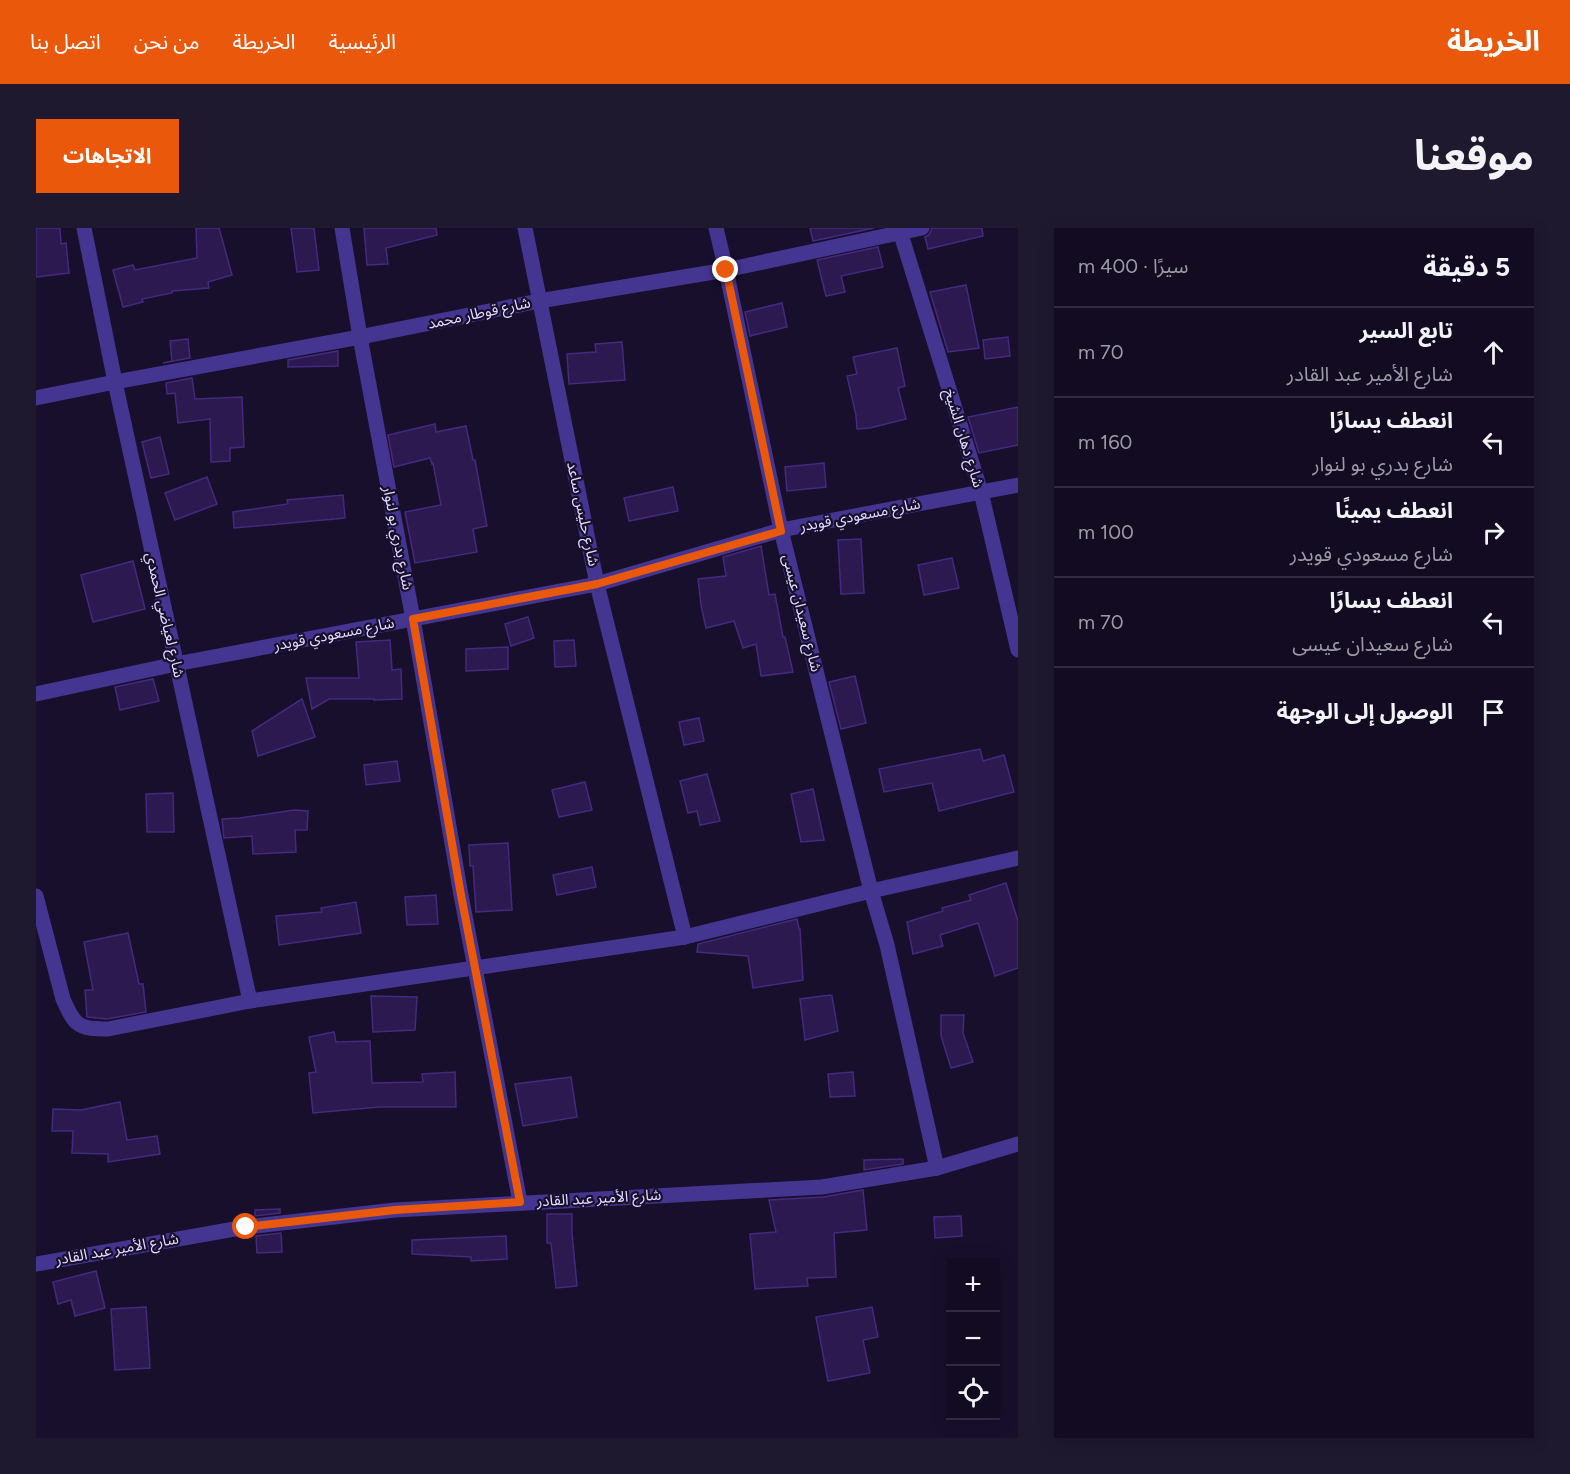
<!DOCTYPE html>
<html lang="ar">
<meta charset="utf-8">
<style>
:root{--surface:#120b22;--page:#1f192f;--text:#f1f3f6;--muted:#9c9ba5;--line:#312b40;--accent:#ea580c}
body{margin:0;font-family:Figtree,"Noto Sans Arabic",sans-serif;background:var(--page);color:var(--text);direction:rtl}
.controls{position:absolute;right:18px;bottom:18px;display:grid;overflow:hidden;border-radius:0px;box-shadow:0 3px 15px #0003}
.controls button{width:54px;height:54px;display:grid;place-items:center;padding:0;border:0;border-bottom:2px solid var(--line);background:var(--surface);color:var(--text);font:30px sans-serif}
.stop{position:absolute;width:18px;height:18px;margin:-14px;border:4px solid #ea580c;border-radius:50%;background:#fff}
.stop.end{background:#ea580c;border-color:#fff;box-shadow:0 2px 6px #0008}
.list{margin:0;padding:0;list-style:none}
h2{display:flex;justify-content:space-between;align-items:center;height:78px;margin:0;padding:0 24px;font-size:26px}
h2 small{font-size:20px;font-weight:400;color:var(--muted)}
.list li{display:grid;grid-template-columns:39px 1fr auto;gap:18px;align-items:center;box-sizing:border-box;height:90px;padding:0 24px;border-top:2px solid var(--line)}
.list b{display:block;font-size:22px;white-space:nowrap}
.list p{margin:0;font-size:20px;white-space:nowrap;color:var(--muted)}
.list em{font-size:20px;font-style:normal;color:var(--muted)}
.icon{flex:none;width:33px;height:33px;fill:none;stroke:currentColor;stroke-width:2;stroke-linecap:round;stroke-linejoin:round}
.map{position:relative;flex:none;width:982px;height:1210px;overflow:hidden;direction:ltr;border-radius:0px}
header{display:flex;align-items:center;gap:36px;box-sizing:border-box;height:84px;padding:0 30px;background:var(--accent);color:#fff}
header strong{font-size:28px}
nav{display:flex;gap:33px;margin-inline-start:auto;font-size:21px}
.intro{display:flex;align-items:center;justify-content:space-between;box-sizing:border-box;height:144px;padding:0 36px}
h1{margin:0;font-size:42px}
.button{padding:15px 27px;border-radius:0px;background:var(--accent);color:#fff;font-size:21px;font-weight:700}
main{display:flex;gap:36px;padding:0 36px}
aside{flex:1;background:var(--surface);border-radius:0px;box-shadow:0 3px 15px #0003}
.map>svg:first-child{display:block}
</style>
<header>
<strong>الخريطة</strong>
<nav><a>الرئيسية</a><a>الخريطة</a><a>من نحن</a><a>اتصل بنا</a></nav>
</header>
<div class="intro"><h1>موقعنا</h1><a class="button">الاتجاهات</a></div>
<main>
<aside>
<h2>5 دقيقة<small>سيرًا · 400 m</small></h2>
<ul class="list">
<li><svg class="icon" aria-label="ahead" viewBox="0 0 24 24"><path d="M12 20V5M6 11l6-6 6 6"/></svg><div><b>تابع السير</b><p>شارع الأمير عبد القادر</p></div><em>70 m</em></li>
<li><svg class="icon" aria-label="left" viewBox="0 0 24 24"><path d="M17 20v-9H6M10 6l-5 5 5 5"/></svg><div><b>انعطف يسارًا</b><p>شارع بدري بو لنوار</p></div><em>160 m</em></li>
<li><svg class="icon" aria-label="right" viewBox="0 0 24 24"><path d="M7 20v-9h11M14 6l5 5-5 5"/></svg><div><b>انعطف يمينًا</b><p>شارع مسعودي قويدر</p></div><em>100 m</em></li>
<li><svg class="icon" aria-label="left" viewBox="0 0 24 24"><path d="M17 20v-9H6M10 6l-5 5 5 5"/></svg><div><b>انعطف يسارًا</b><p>شارع سعيدان عيسى</p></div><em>70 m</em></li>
<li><svg class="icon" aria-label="arrive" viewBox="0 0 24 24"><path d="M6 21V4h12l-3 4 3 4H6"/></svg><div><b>الوصول إلى الوجهة</b></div></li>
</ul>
</aside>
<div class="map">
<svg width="982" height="1210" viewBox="0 0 982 1210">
<rect width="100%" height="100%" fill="#180f2d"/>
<g fill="#2b1950" stroke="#44297e" stroke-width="1.5">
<path d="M0,0h24l1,16 5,-1 3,30 -33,4z"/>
<path d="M160,0h23l13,47 -24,7 1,6 -37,3v2l-30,6 1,3 -20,5 -10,-37 20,-5 2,5 62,-12z"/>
<path d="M255,0h23l5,42 -22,2z"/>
<path d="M328,0h72l1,7 -51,13 2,16 -21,1z"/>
<path d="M774,0h64l-61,13z"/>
<path d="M896,0h50l1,8 -55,13 -3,-12 4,-2z"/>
<path d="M842,19l5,20 -42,9 4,16 -19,4 -9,-36z"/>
<path d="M930,57l13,63 -31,4 -18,-60z"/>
<path d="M746,75l5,24 -37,9 -5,-24z"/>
<path d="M972,109l2,19 -25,3 -2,-19z"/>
<path d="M152,111l2,19 -27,5 9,-2 -2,-20z"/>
<path d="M586,114l3,38 -56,4 -2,-30 29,-2 -1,-8z"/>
<path d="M861,120l8,38 -7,2 8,31 -36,9 -13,1 -1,-14 -9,-39 10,-2 -4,-17z"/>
<path d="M302,123v15l-50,1v-7z"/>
<path d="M156,150l3,21 47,-2 2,50 -14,1v13l-19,1 -1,-43 -32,4 -3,-30 -8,1 -1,-11z"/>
<path d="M982,179v38l-39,8 -11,-36z"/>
<path d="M399,196l1,8 30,-6 7,34h2l12,66 -14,3 4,23 -62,11 -10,-51 36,-7 -8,-42 -1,1 -2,-6 -36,9 -6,-32z"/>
<path d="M124,209l9,37 -18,4 -9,-36z"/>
<path d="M788,235l2,24 -39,4 -2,-24z"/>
<path d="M171,249l10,27 -42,16 -10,-27z"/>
<path d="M637,259l5,24 -49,10 -5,-23z"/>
<path d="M307,267l2,23 -111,10 -1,-16 55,-8 -1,-4z"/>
<path d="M825,311l3,54 -23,1 -3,-54z"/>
<path d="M725,318l8,49 6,-1 8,43h2l8,35 -32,4 -5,-32 -13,4 -9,-27 -28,7 -5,-23 -3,-26 28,-3 -3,-19z"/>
<path d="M916,330l7,30 -35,7 -6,-30z"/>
<path d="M97,333l12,48 -52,13 -12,-47z"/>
<path d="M492,389l6,21 -23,8 -6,-22z"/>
<path d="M354,412l2,30 9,-1 1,30 -28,1v-1h-45l-17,10 -6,-31h53l-3,-36z"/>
<path d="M538,412l2,26 -21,1 -1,-26z"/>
<path d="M472,419v22l-42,2v-22z"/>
<path d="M819,448l11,47 -25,6 -12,-47z"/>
<path d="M117,451l6,22 -39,9 -5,-23z"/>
<path d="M266,471l13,38 -57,19 -6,-25z"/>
<path d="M663,490l5,23 -20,4 -5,-23z"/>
<path d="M944,521l3,12 21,-6 10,37 -75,19 -7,-28 -48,9 -5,-23z"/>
<path d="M361,533l3,20 -34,4 -2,-20z"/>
<path d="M671,546l13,47 -20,4 -3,-14 -9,2 -8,-32z"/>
<path d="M549,554l7,28 -33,7 -7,-27z"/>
<path d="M777,561l11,51 -23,2 -10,-48z"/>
<path d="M137,565l1,39h-27l-1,-38z"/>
<path d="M258,582l14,1 -1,19h-12l1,22 -43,2 -1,-18 -28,2 -2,-19 18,-1z"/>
<path d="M472,615l4,67 -36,2 -3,-46h-3l-1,-21z"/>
<path d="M556,639l4,20 -39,8 -4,-20z"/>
<path d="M970,655l12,38v47l-23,8 -17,-53 -38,12 3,11 -30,8 -6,-32 36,-11 -1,-3 29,-8 -2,-5z"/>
<path d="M400,667l2,29 -31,1 -2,-28z"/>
<path d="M320,674l5,31 -82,12 -3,-29 46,-4 -1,-4z"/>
<path d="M761,691l2,10h1l3,51 -50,8 -5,-32 -51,-4 1,-8z"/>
<path d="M92,705l11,51h4l3,28 -39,7 -20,-2 -2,-27h8l-9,-48z"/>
<path d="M794,767l2,1 6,35 -33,9 -5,-41z"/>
<path d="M335,768l46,1 -2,33 -42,2z"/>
<path d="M905,787h23l-1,18 10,29 -22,6 -10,-32z"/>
<path d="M298,804l2,10 34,-1 2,42 51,-1 -1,-8 33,-2 1,35h-77l-66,6 -4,-40 7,-1 -7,-35z"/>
<path d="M817,844l2,24 -25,1 -2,-23z"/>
<path d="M535,849l6,40 -54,9 -8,-42z"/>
<path d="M84,874l7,38 30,-4 3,18 -52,8v-8l-36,-1 1,-22h-21l1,-22 28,1z"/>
<path d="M867,931v5l-39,6v-10z"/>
<path d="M827,962l4,40 -33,3 2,44 -29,1 1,8 -53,3 -5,-55 26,-2 -7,-32 54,-3z"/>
<path d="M244,981v4l-25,3v-6z"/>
<path d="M511,986h25v19l5,53 -21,2 -5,-45h-4z"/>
<path d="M925,988l1,20 -27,2 -1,-21z"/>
<path d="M245,1005l1,19 -25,1 -1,-17z"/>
<path d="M470,1008l1,23 -36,2v-4l-59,-3v-14z"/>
<path d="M60,1043l9,37 -30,8 -4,-16 -13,4 -5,-22z"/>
<path d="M110,1079l4,61 -35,2 -4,-61z"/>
<path d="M836,1079l6,30 -15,3 7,33 -42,8 -12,-64z"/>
</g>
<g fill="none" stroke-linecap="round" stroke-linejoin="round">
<g stroke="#443690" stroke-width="15">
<path d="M48,0l31,154 135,619"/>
<path d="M306,0l18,109 53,282 48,276 59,307"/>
<path d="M489,0l72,356 88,353"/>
<path d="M680,0l10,42 55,260 90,361 16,54 50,223"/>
<path d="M863,0l82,264 37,158"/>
<path d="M0,170l79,-16 245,-45 179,-36 187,-31 196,-42"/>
<path d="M0,466l140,-30 421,-80 184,-54 237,-45"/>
<path d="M0,668l27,103c12,27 15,30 45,30l142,-28 435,-64 186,-46 147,-33"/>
<path d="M0,1036l210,-37 149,-17 427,-23 115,-19 81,-24"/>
</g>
</g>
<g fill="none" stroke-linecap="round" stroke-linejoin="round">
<path stroke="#ea580c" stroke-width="8" d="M210,999l149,-17 125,-8 -59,-307 -48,-276 184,-35 184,-53 -55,-261"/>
</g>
<g text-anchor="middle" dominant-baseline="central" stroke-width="4.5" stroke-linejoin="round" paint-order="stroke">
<g font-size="15" fill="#e3dbff" stroke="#180f2d">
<text transform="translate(443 85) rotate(-12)">شارع قوطار محمد</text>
<text transform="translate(928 210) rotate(73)">شارع دهان الشيخ</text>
<text transform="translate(547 286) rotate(78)">شارع حليس ساعد</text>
<text transform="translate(824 287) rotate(-11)">شارع مسعودي قويدر</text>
<text transform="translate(362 310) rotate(79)">شارع بدري بو لنوار</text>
<text transform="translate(766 385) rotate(76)">شارع سعيدان عيسى</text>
<text transform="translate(129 387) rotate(77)">شارع لعياضي الحمدي</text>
<text transform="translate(298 406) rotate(-11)">شارع مسعودي قويدر</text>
<text transform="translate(563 970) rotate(-3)">شارع الأمير عبد القادر</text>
<text transform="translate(81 1021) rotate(-10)">شارع الأمير عبد القادر</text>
</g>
</g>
</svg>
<div class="controls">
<button>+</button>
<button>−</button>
<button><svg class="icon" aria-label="locate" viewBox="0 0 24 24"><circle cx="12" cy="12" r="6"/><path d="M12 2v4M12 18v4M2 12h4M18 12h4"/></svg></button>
</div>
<div class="stop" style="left:210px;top:999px"></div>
<div class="stop end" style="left:690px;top:42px"></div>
</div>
</main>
